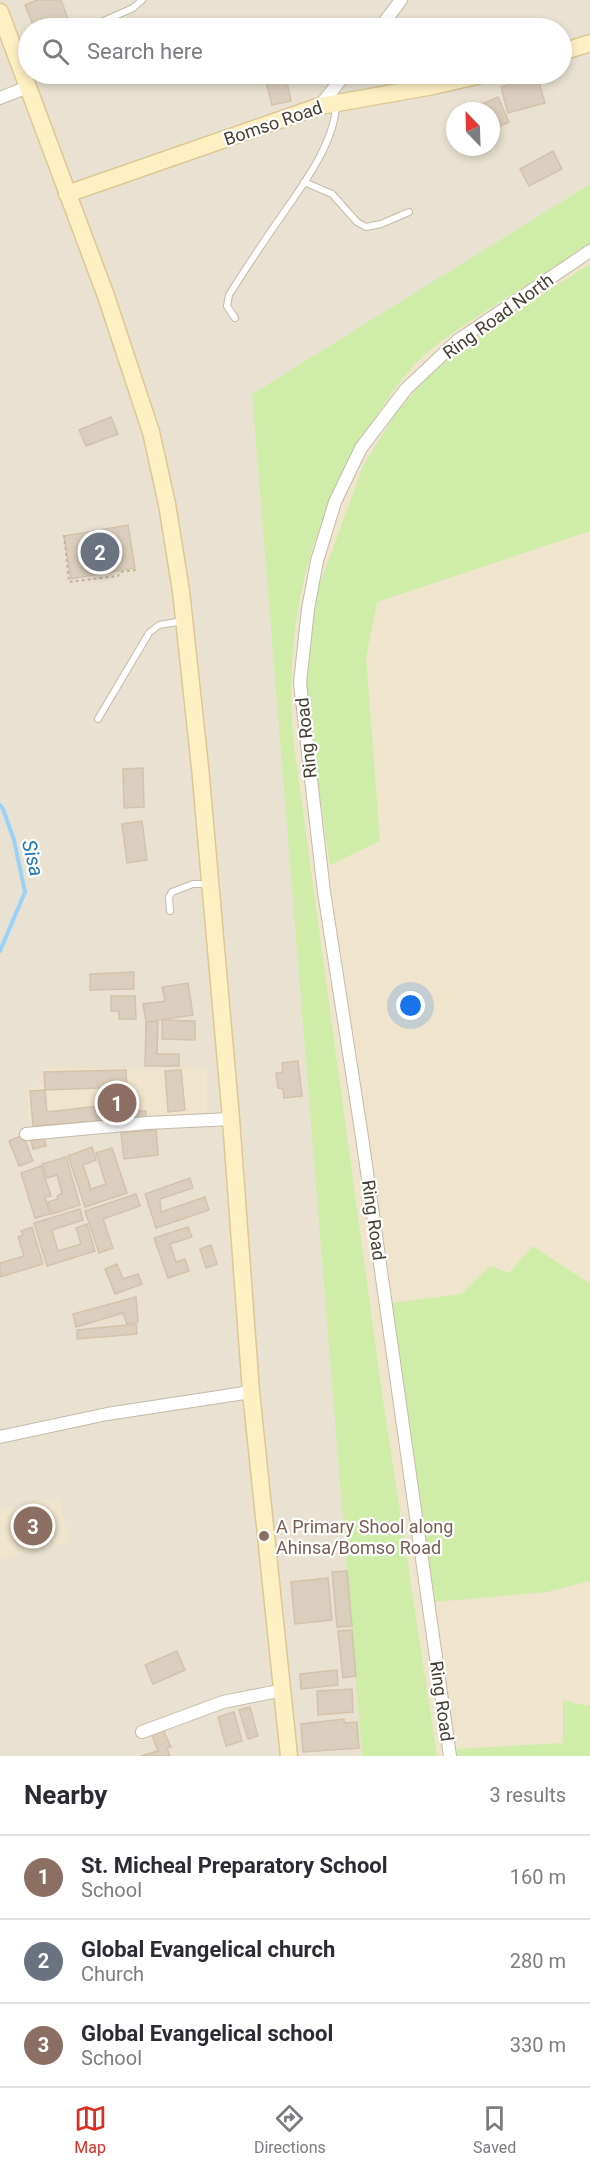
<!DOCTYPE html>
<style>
:root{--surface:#fff;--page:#f2f2f3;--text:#2b2b33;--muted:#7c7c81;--line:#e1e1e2;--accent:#d93025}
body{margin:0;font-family:Roboto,sans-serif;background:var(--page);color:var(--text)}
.compass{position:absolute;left:446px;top:102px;width:54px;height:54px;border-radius:50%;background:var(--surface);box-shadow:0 3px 9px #0003;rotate:337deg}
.you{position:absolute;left:411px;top:1006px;width:21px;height:21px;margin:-15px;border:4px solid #fff;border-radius:50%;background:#1a73e8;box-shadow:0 0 0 9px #1a73e833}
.badge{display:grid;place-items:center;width:39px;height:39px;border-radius:50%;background:var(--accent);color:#fff;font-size:20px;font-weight:700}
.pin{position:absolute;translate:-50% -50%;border:3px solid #fff;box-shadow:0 2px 6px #0006}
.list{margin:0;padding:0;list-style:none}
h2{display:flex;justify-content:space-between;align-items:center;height:78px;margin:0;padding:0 24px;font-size:26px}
h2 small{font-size:20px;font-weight:400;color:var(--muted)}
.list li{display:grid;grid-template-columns:39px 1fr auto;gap:18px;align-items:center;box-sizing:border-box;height:84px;padding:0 24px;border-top:2px solid var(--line)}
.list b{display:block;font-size:22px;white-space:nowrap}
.list p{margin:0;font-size:20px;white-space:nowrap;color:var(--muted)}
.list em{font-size:20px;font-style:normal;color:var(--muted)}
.icon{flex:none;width:33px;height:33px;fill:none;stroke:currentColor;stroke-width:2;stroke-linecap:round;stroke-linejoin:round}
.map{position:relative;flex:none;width:590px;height:1756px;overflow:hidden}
.search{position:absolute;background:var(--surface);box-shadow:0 3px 9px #0003;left:18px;right:18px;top:18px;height:66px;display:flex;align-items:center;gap:15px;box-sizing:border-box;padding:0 21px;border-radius:33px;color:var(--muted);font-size:22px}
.sheet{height:330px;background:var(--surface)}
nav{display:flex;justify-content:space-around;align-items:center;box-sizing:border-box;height:84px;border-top:2px solid var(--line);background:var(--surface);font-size:16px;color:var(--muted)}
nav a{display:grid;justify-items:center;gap:3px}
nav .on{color:var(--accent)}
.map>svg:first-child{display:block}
</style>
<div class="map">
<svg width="590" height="1756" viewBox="0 0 590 1756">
<rect width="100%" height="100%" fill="#f4efe5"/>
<path fill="#e9e2d2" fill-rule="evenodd" d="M0,0h590v1756h-590zM28,28h534v46h-534zM455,111h36v36h-36z"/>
<g fill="#efe5cd">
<path d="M590,184v1572h-227l-111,-1362z"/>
<path d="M44,1068l163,1v48l-178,15 -2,-43 18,-4z"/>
<path d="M59,1498l10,44 -69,17v-49z"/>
</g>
<g fill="#cfeda9">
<path d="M590,184v60c-32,21 -64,41 -96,62 -25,16 -52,32 -74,53 -15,14 -27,33 -39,50 -70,101 -99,214 -87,336l88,648 55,363h-75l-110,-1362z"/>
<path d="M590,264v267l-213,71 -11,55 14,184 -50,24 -24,-165 2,-51 7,-52 48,-131 33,-53 34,-39 51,-41z"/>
<path d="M533,1246l57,38v297l-43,11 -112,10 -43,-299 69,-9 29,-28 19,7z"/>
<path d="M563,1700l27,6v50h-133l-1,-7 107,-6z"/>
</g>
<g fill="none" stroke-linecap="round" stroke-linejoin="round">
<path stroke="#9ad2f8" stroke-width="4" d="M0,805l3,4 11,31 11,52 -25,59"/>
</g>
<g fill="#dacebc" stroke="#d3c3ab" stroke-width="1.5">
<path d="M37,0h24l8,21 -19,7h-16l-9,-23z"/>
<path d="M264,74h21l6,27 -19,4z"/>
<path d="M537,76l8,27 -37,10 -7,-26z"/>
<path d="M498,97l11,25 -18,8v-19h-17l-1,-3z"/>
<path d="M553,151l9,18 -33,17 -9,-17z"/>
<path d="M111,417l7,17 -32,12 -7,-16z"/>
<path d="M128,525l7,43 -64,11 -7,-43z"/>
<path d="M143,768l1,39 -20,1 -1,-39z"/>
<path d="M142,821l5,39 -20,3 -5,-39z"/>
<path d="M134,972v17l-44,1v-16z"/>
<path d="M188,983l5,32 -47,7 -3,-18 22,-3 -3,-14z"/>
<path d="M111,996h24l1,23h-17v-8h-8z"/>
<path d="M162,1020l33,1v19l-33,-1z"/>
<path d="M146,1022h12l-1,32h22v12h-34z"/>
<path d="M298,1061l4,35 -18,2 -1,-9 -5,-1 -2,-15 7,-1 -1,-9z"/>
<path d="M126,1070l1,17 -82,3 -1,-18z"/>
<path d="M181,1070l4,40 -17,2 -3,-41z"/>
<path d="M45,1090l2,22 78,-9 1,16 -93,7 -3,-35z"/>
<rect x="130" y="1111" width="16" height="7"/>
<path d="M156,1130l2,25 -34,4 -3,-26z"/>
<path d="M23,1135l10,26 -14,5 -10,-25z"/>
<path d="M44,1138l2,8 -13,3 -2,-8z"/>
<path d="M92,1147l4,13 -13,5 8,24 15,-5 -10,-31 16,-5 15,45 -42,14 -17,-51z"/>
<path d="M66,1157l14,48 -28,9 -4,-12 10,-3 -1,-3 5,-3 -5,-18 -10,3 -5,-14z"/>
<path d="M41,1166l10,30 -6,1 5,17 -15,4 -14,-45z"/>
<path d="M190,1178l3,10 -33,11 1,13 44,-15 4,13 -53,18 -11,-34z"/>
<path d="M136,1194l4,12 -37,13 10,29 -14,5 -14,-42z"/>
<path d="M80,1209l3,11 -31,10 6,21 23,-7 -5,-16 11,-4 8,27 -48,15 -13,-43z"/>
<path d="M32,1227l11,37 -43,13v-14l24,-7 -6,-19 5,-2 -2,-4z"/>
<path d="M188,1227l4,10 -22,7 6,18 9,-3 4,12 -21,7 -14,-40z"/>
<path d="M211,1245l6,19 -11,4 -6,-19z"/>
<path d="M117,1264l6,15 15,-5 4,10 -27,10 -10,-25z"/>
<path d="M136,1297l2,25 -11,2 -4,-11 -47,14 -3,-13z"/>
<path d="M136,1324l1,10 -60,5v-9z"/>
<path d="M347,1571l5,55 -15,1 -5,-55z"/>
<path d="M328,1578l4,42 -37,4 -4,-42z"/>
<path d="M352,1630l4,46 -13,2 -5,-47z"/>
<path d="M177,1651l8,19 -32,14 -8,-19z"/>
<path d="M337,1670l1,15 -37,4 -1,-15z"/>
<path d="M352,1689l1,23 -35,3 -1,-24z"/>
<path d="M250,1707l8,29 -10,3 -9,-29z"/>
<path d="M234,1712l8,29 -16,5 -8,-29z"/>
<path d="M344,1719v4l13,-1 2,26 -56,4 -2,-28z"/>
<path d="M162,1727l9,20 -4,1 3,8h-29l17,-5 -7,-18z"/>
</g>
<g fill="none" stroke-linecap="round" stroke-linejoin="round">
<defs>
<g id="lane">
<path d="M88,28l45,-20 9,-8"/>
<path d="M304,182l28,12 25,28 9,5 15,-3 28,-12"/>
<path d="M235,318l-8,-12 2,-11c16,-25 32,-50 49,-74 22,-32 56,-76 58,-115"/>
<path d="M98,719l51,-86 10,-8 24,-4"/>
<path d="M170,911l-1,-14 3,-5 21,-8h16"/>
</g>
<g id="street">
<path d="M380,28l21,-28"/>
<path d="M0,98l28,-11"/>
<path d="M320,106l25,-32"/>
<path d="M26,1134l121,-11 84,-4"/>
<path d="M0,1437l107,-23 144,-22"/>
<path d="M142,1732l81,-30 60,-12"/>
<path d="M450,1756l-88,-619 -38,-245 -24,-209 8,-74 9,-48 18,-59 26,-54 45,-59 51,-48 133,-90"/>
</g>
<g id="secondary">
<path d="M0,12l106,284 45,136 16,72 14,87 19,176 31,352 20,273 38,364"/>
<path d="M562,52l28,-9"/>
<path d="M67,194l253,-88 113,-20 52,-12"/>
</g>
</defs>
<use href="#lane" stroke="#c4baa9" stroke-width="8"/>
<use href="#street" stroke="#c4baa9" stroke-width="14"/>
<use href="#secondary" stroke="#dcc891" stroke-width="19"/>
<path stroke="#c4b496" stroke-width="2" stroke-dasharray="3 3" stroke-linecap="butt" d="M64,535l5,47 49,-6 2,-4 16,-2"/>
<use href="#lane" stroke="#fff" stroke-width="6"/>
<use href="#street" stroke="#fff" stroke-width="12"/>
<use href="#secondary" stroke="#fff0c4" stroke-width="16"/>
</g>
<circle fill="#8d6e63" stroke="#fff" stroke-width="2" cx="264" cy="1536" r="6"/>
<g text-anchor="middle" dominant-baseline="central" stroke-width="4.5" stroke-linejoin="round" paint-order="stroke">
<g font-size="18" fill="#474034" stroke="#fff">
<text transform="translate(273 123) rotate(-19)">Bomso Road</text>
<text transform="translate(498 316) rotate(-36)">Ring Road North</text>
<text transform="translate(306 738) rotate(-96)">Ring Road</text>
<text transform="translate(374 1220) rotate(82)">Ring Road</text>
<text transform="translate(442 1701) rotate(82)">Ring Road</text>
</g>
<g font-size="18" fill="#785e54" stroke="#fff" text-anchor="start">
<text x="276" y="1526">A Primary Shool along<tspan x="276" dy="21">Ahinsa/Bomso Road</tspan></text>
</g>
<g font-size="20" font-style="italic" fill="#2078b6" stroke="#fff">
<text transform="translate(33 858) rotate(76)">Sisa</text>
</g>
</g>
</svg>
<svg class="compass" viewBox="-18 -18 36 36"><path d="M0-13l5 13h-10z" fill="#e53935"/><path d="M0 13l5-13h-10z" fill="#7c7c81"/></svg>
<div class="you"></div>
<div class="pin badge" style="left:117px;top:1103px;background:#8d6e63">1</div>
<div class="pin badge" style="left:100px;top:552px;background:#6b7280">2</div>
<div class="pin badge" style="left:33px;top:1526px;background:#8d6e63">3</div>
<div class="search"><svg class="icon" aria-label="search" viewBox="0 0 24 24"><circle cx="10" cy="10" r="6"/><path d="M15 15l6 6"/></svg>Search here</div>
</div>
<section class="sheet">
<h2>Nearby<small>3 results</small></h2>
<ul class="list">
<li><span class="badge" style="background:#8d6e63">1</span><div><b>St. Micheal Preparatory School</b><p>School</p></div><em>160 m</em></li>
<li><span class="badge" style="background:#6b7280">2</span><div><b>Global Evangelical church</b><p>Church</p></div><em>280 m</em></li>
<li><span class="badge" style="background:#8d6e63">3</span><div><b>Global Evangelical school</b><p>School</p></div><em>330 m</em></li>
</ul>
</section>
<nav>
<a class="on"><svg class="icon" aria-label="map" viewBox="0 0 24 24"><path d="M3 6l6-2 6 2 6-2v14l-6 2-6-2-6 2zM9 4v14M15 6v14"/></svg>Map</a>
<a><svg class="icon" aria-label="directions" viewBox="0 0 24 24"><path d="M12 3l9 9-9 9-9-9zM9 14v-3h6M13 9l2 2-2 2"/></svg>Directions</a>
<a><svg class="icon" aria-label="saved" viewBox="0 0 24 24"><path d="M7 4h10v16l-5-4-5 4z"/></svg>Saved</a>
</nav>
